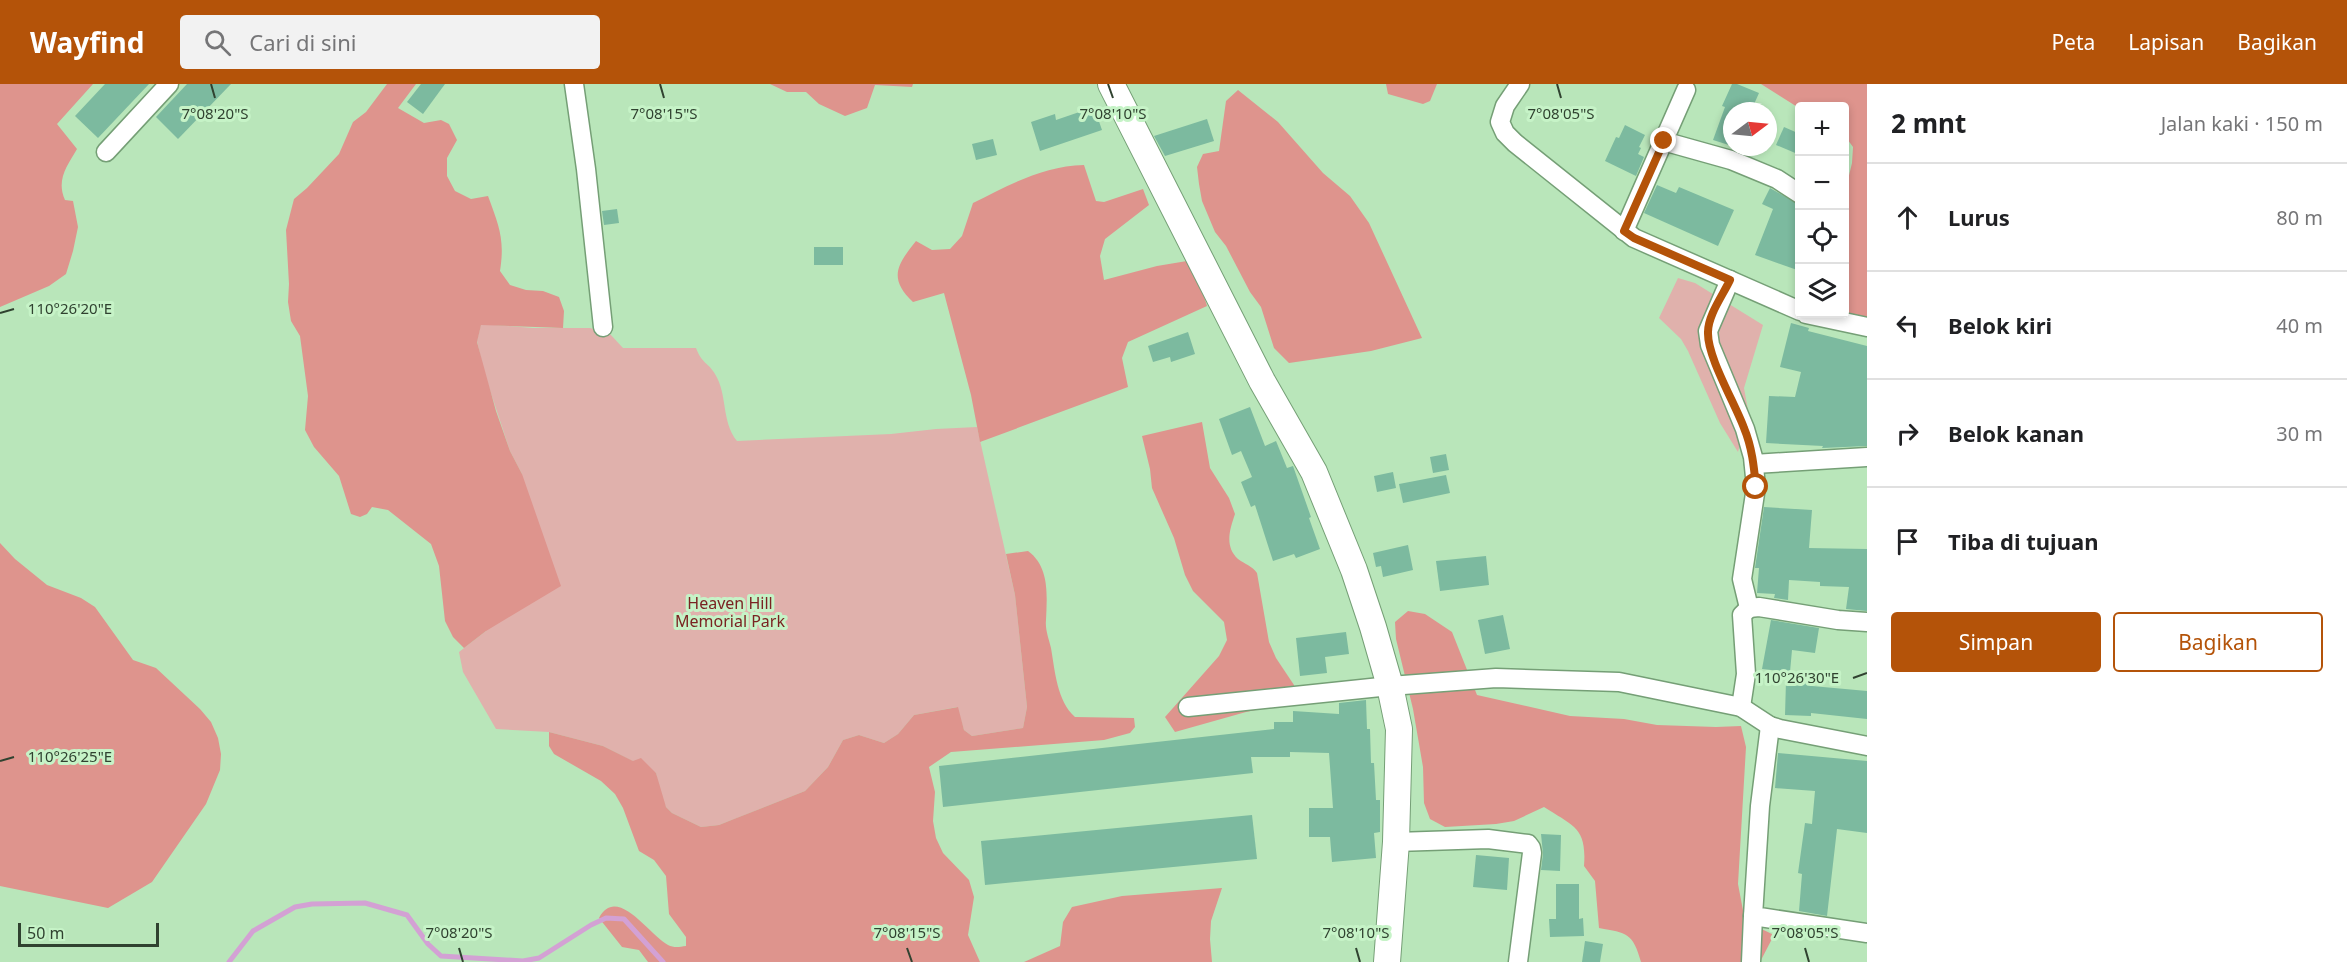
<!DOCTYPE html>
<html lang="id">
<meta charset="utf-8">
<style>
:root{--surface:#fff;--page:#f2f2f2;--text:#202124;--muted:#757577;--line:#e0e0e0;--accent:#b45309}
body{margin:0;font-family:"Noto Sans",sans-serif;background:var(--page);color:var(--text)}
.controls{position:absolute;right:18px;top:18px;display:grid;overflow:hidden;border-radius:6px;box-shadow:0 3px 9px #0003}
.controls button{width:54px;height:54px;display:grid;place-items:center;padding:0;border:0;border-bottom:2px solid var(--line);background:var(--surface);color:var(--text);font:30px sans-serif}
.compass{position:absolute;left:1723px;top:18px;width:54px;height:54px;border-radius:50%;background:var(--surface);box-shadow:0 3px 9px #0003;rotate:74deg}
.scale{position:absolute;left:18px;bottom:15px;width:141px;box-sizing:border-box;padding-left:6px;border:3px solid #304230;border-top:0;font-size:16px;line-height:21px;white-space:nowrap;color:#304230;-webkit-text-stroke:4px #c6f3c7;paint-order:stroke}
.stop{position:absolute;width:18px;height:18px;margin:-14px;border:4px solid #b45309;border-radius:50%;background:#fff}
.stop.end{background:#b45309;border-color:#fff;box-shadow:0 2px 6px #0008}
.list{margin:0;padding:0;list-style:none}
h2{display:flex;justify-content:space-between;align-items:center;height:78px;margin:0;padding:0 24px;font-size:26px}
h2 small{font-size:20px;font-weight:400;color:var(--muted)}
.list li{display:grid;grid-template-columns:39px 1fr auto;gap:18px;align-items:center;box-sizing:border-box;height:108px;padding:0 24px;border-top:2px solid var(--line)}
.list b{display:block;font-size:22px;white-space:nowrap}
.list em{font-size:20px;font-style:normal;color:var(--muted)}
.actions{display:flex;gap:12px;padding:18px 24px}
.actions a{flex:1;padding:14px 0;border:2px solid var(--accent);border-radius:6px;text-align:center;font-size:21px;color:var(--accent)}
.actions .main{background:var(--accent);color:#fff}
.icon{flex:none;width:33px;height:33px;fill:none;stroke:currentColor;stroke-width:2;stroke-linecap:round;stroke-linejoin:round}
.map{position:relative;flex:none;width:1867px;height:878px;overflow:hidden}
header{display:flex;align-items:center;gap:36px;box-sizing:border-box;height:84px;padding:0 30px;background:var(--accent);color:#fff}
header strong{font-size:28px}
nav{display:flex;gap:33px;margin-inline-start:auto;font-size:21px}
.search{width:420px;height:54px;background:var(--page);display:flex;align-items:center;gap:15px;box-sizing:border-box;padding:0 21px;border-radius:6px;color:var(--muted);font-size:22px}
main{display:flex}
aside{flex:1;background:var(--surface)}
.map>svg:first-child{display:block}
</style>
<header>
<strong>Wayfind</strong>
<div class="search"><svg class="icon" aria-label="search" viewBox="0 0 24 24"><circle cx="10" cy="10" r="6"/><path d="M15 15l6 6"/></svg>Cari di sini</div>
<nav><a>Peta</a><a>Lapisan</a><a>Bagikan</a></nav>
</header>
<main>
<div class="map">
<svg width="1867" height="878" viewBox="0 0 1867 878">
<rect width="100%" height="100%" fill="#b9e6ba"/>
<g fill="#e0b1ac">
<path d="M1678,194l17,5 68,42 -19,63 4,22 -10,42 -18,-29 -32,-72 -7,-12 -22,-21z"/>
<path d="M481,240l52,4h57l20,6 13,14h73c6,16 13,15 19,26 13,21 6,47 22,67l154,-7 45,-5 41,-2 38,168 12,112 -4,21 -51,8 -8,-6 -7,-23 -43,8 -16,19 -14,9 -25,-8 -16,5 -15,27 -23,24 -86,34 -18,2 -29,-14 -6,-6 -4,-8 -6,-26 -53,-27 -54,-14 -53,-3 -33,-57 -4,-20 27,-21 36,-157 -12,-23 -26,-79 -7,-31z"/>
</g>
<g fill="#de948d">
<path d="M0,0h93l-36,40 20,25c-10,17 -21,31 -12,51l8,1 5,26 -5,24 -7,23 -17,12 -49,21z"/>
<path d="M387,0h29l-18,24 26,15 17,-3 8,4 8,16 -10,18v18l8,15 16,8 17,-3c11,30 17,43 12,75l10,14 16,5 17,1 16,6 5,14 -1,17 -82,-3 -4,17 19,69 14,40 12,23 39,112 -75,45 -22,17 -11,-11 -8,-16 -6,-55 -8,-22 -43,-34 -16,-3 -5,7 -7,3 -9,-3 -12,-38 -25,-29 -9,-17 3,-34 -8,-60 -9,-15 -3,-19 1,-18 -3,-54 8,-31 13,-11 32,-34 14,-32 13,-10z"/>
<path d="M770,0h143l-1,3 -37,-2 -8,23 -22,8 -26,-12 -13,-12h-19z"/>
<path d="M1386,0h51l-7,17 -7,3 -35,-10z"/>
<path d="M1761,0h106v234l-23,-4 1,-122 7,-29 1,-16 -8,-11 -1,-30 -45,2z"/>
<path d="M1238,6l40,32 45,51 27,23 19,27 53,115 -51,13 -82,12 -15,-15 -13,-41 -11,-15 -24,-46 -11,-14 -13,-31 -3,-17 -2,-17 6,-13 16,-3 7,-50z"/>
<path d="M1084,81l12,36 8,1 39,-13 6,16 -44,34 -5,17 4,24 53,-14 36,-6 14,46 -79,36 -6,16 6,29 -148,55 -9,-47 -27,-102 -31,9c-25,-24 -16,-37 3,-61l16,9 18,-1 12,-13 11,-33c36,-18 70,-37 111,-38z"/>
<path d="M1202,338l8,46 19,30 6,16c-5,15 -11,32 3,45 8,6 13,6 19,14l12,69 7,16 18,27v17l-48,10 -71,20 -10,-15 54,-61 8,-16 -3,-18 -31,-31 -8,-16 -11,-37 -22,-50 -2,-19 -8,-33z"/>
<path d="M0,459l15,16 32,26 34,13 14,9 38,53 23,8 44,41 11,13 7,16 3,16 -1,16 -14,34 -54,78 -44,26 -108,-22z"/>
<path d="M1028,467c22,16 19,45 18,69 -1,10 3,19 5,28 4,23 6,53 24,69l59,1 1,9 -5,6 -26,7 -153,12 -22,15 6,25 -2,29 3,17 7,15 26,27 5,17 -6,38 12,27h-332l-9,-12 -17,-3 -23,-29c18,-34 51,18 69,27 6,3 11,2 18,1v-9l-17,-23 -3,-38 -12,-16 -15,-9 -16,-43 -8,-14 -14,-13 -47,-27 -5,-8v-14l54,14 30,15 8,-3 15,15 10,34 6,6 29,14 18,-2 15,-6 71,-28 23,-24 15,-27 16,-5 25,8 14,-9 16,-19 44,-8 6,23 8,6 51,-8 4,-21 -12,-112 -9,-41z"/>
<path d="M1408,527l17,3 27,18 25,63 93,21 54,3 33,6 59,2 25,-1 5,21 -8,137 7,37 29,14 -14,27h-119c-8,-29 -14,-29 -42,-34l-4,-47 -11,-15c3,-39 -11,-40 -40,-59l-30,14 -18,3 -51,3 -15,-8 -6,-16 -1,-36 -10,-58 -17,-70 -1,-17z"/>
<path d="M1222,804l-11,33 -1,18 2,23h-188l36,-16 3,-24 9,-15 50,-11z"/>
</g>
<g fill="none" stroke-linecap="round" stroke-linejoin="round">
<path stroke="#d3a1d4" stroke-width="5" d="M229,878l24,-31 42,-24 17,-3 53,-1 42,12 21,29 13,12 82,5 16,-3 52,-33 15,-7 18,1 39,43"/>
</g>
<g fill="#7cba9f">
<path d="M105,0h44l-51,54 -23,-22z"/>
<path d="M187,0h44l-53,55 -22,-22z"/>
<path d="M421,0h24l-22,30 -16,-12z"/>
<path d="M1732,0h5l22,9 -8,18h-19v35l-19,-6 12,-33 -3,-1z"/>
<path d="M1094,23l8,23 -62,21 -9,-29 24,-8 1,6z"/>
<path d="M1207,35l7,22 -49,15 -11,-20z"/>
<path d="M1625,41l20,10 -6,12 2,1 -3,6 6,3 -8,19 -31,-15 11,-24 3,1z"/>
<path d="M1784,43l16,7v21l-24,-10z"/>
<path d="M993,55l4,16 -21,5 -4,-16z"/>
<path d="M1657,101l19,8 3,-6 55,23 -16,36 -74,-33z"/>
<path d="M1770,104l30,17v66l-45,-16 18,-46 -11,-5z"/>
<path d="M617,125l2,14 -15,2 -2,-14z"/>
<rect x="814" y="163" width="29" height="18"/>
<path d="M1791,239l18,5 -1,3 59,15v100l-45,2 1,-2 -57,-3 3,-47 26,1 6,-25 -21,-5z"/>
<path d="M1188,248l7,22 -24,8 -1,-5 -17,5 -5,-16z"/>
<path d="M1250,323l15,39 11,-5 11,27 6,-2 18,51 -2,1 11,31 -24,9 -2,-4 -21,7 -18,-56 -4,2 -10,-25 11,-5 -11,-26 -9,4 -13,-36z"/>
<path d="M1446,370l3,16 -16,3 -3,-16z"/>
<path d="M1393,388l3,16 -19,4 -3,-16z"/>
<path d="M1446,391l4,18 -47,10 -4,-19z"/>
<path d="M1764,423l48,3 -3,38 58,1v62l-21,-2 3,-22 -29,-1v-4l-31,-2 -1,20 -14,-2 1,-4 -18,-1 2,-25h-4z"/>
<path d="M1408,461l5,25 -30,7 -2,-11 -5,1 -3,-14z"/>
<path d="M1486,472l3,29 -49,6 -4,-30z"/>
<path d="M1503,531l7,34 -25,5 -7,-34z"/>
<path d="M1771,536l48,8 -4,25 -23,-3 -2,22 -28,-3z"/>
<path d="M1346,548l3,22 -24,3 2,16 -27,3 -4,-38z"/>
<path d="M1786,597l26,1v4l55,5v28l-56,-6v3l-26,-1z"/>
<path d="M1366,616l1,29h3l1,34h3l2,37h4v32l-6,1 2,25 -44,4 -2,-25h-21v-29h24l-4,-55 -39,-1v5h-39l2,16 -310,34 -4,-41 335,-37v-7h19v-11l46,3v-11z"/>
<path d="M1778,669l89,8v72l-30,-4 -10,87 -28,-5 3,-37 -4,-1 7,-50 7,1 3,-33 -40,-3z"/>
<path d="M1252,731l5,44 -272,26 -4,-44z"/>
<path d="M1541,750l20,1 -1,36 -19,-1 2,-16z"/>
<path d="M1476,771l33,3 -2,32 -34,-3z"/>
<path d="M1556,800h23v35l4,-1 1,18 -34,1 -1,-18h7z"/>
<path d="M1585,857l18,3 -3,18h-18z"/>
</g>
<g fill="none" stroke-linecap="round" stroke-linejoin="round">
<defs>
<g id="street">
<path d="M574,0l12,85 17,158"/>
<path d="M1520,0l-15,22 -5,16 5,11 10,10 119,95 166,73"/>
<path d="M1663,57l68,19 46,19 23,15"/>
<path d="M106,68l63,-68"/>
<path d="M1624,147l62,-141"/>
<path d="M1730,196l-22,51 2,14 35,84 8,28 3,30 -14,92 7,29 10,-1 79,13 29,2"/>
<path d="M1806,230l61,13"/>
<path d="M1754,380l113,-7"/>
<path d="M1188,623l202,-21 106,-8 123,4 122,25 29,19 10,3 87,17"/>
<path d="M1741,623l5,-33 -4,-59 7,-7"/>
<path d="M1770,642l-10,80 -7,110 114,17"/>
<path d="M1396,758l92,-3 40,5 3,4 1,5 -14,109"/>
<path d="M1751,878l2,-46"/>
</g>
<path id="secondary" d="M1111,0l151,297 52,91 40,98 19,57 17,59 9,43 -3,113 -9,120"/>
</defs>
<use href="#street" stroke="#759f76" stroke-width="21"/>
<use href="#secondary" stroke="#759f76" stroke-width="28"/>
<use href="#street" stroke="#fff" stroke-width="18"/>
<use href="#secondary" stroke="#fff" stroke-width="26"/>
</g>
<g fill="none" stroke-linecap="round" stroke-linejoin="round">
<path stroke="#b45309" stroke-width="8" d="M1664,57l-40,90 10,7 96,42c-7,15 -22,35 -22,52 -1,25 27,71 36,96 8,19 10,39 12,59"/>
</g>
<path fill="none" stroke="#304230" stroke-width="2" d="M211,0l4,14M660,0l4,14M1108,0l5,14M1557,0l4,14M0,229l14,-4M1853,594l14,-5M0,677l14,-4M459,864l4,14M907,864l5,14M1356,864l4,14M1805,864l4,14"/>
<g text-anchor="middle" dominant-baseline="central" stroke-width="6" stroke-linejoin="round" paint-order="stroke">
<g font-size="16" fill="#7a2322" stroke="#c6f3c7">
<text x="730" y="519">Heaven Hill<tspan x="730" dy="18">Memorial Park</tspan></text>
</g>
</g>
<g font-size="15" text-anchor="middle" fill="#304230" stroke="#c6f3c7" stroke-width="6" stroke-linejoin="round" paint-order="stroke">
<text x="215" y="35">7°08'20"S</text>
<text x="664" y="35">7°08'15"S</text>
<text x="1113" y="35">7°08'10"S</text>
<text x="1561" y="35">7°08'05"S</text>
<text x="70" y="230">110°26'20"E</text>
<text x="1797" y="599">110°26'30"E</text>
<text x="70" y="678">110°26'25"E</text>
<text x="459" y="854">7°08'20"S</text>
<text x="907" y="854">7°08'15"S</text>
<text x="1356" y="854">7°08'10"S</text>
<text x="1805" y="854">7°08'05"S</text>
</g>
</svg>
<div class="controls">
<button>+</button>
<button>−</button>
<button><svg class="icon" aria-label="locate" viewBox="0 0 24 24"><circle cx="12" cy="12" r="6"/><path d="M12 2v4M12 18v4M2 12h4M18 12h4"/></svg></button>
<button><svg class="icon" aria-label="layers" viewBox="0 0 24 24"><path d="M12 4l9 5-9 5-9-5zM3 14l9 5 9-5"/></svg></button>
</div>
<svg class="compass" viewBox="-18 -18 36 36"><path d="M0-13l5 13h-10z" fill="#e53935"/><path d="M0 13l5-13h-10z" fill="#757577"/></svg>
<div class="scale">50 m</div>
<div class="stop" style="left:1756px;top:403px"></div>
<div class="stop end" style="left:1664px;top:57px"></div>
</div>
<aside>
<h2>2 mnt<small>Jalan kaki · 150 m</small></h2>
<ul class="list">
<li><svg class="icon" aria-label="ahead" viewBox="0 0 24 24"><path d="M12 20V5M6 11l6-6 6 6"/></svg><div><b>Lurus</b></div><em>80 m</em></li>
<li><svg class="icon" aria-label="left" viewBox="0 0 24 24"><path d="M17 20v-9H6M10 6l-5 5 5 5"/></svg><div><b>Belok kiri</b></div><em>40 m</em></li>
<li><svg class="icon" aria-label="right" viewBox="0 0 24 24"><path d="M7 20v-9h11M14 6l5 5-5 5"/></svg><div><b>Belok kanan</b></div><em>30 m</em></li>
<li><svg class="icon" aria-label="arrive" viewBox="0 0 24 24"><path d="M6 21V4h12l-3 4 3 4H6"/></svg><div><b>Tiba di tujuan</b></div></li>
</ul>
<div class="actions"><a class="main">Simpan</a><a>Bagikan</a></div>
</aside>
</main>
